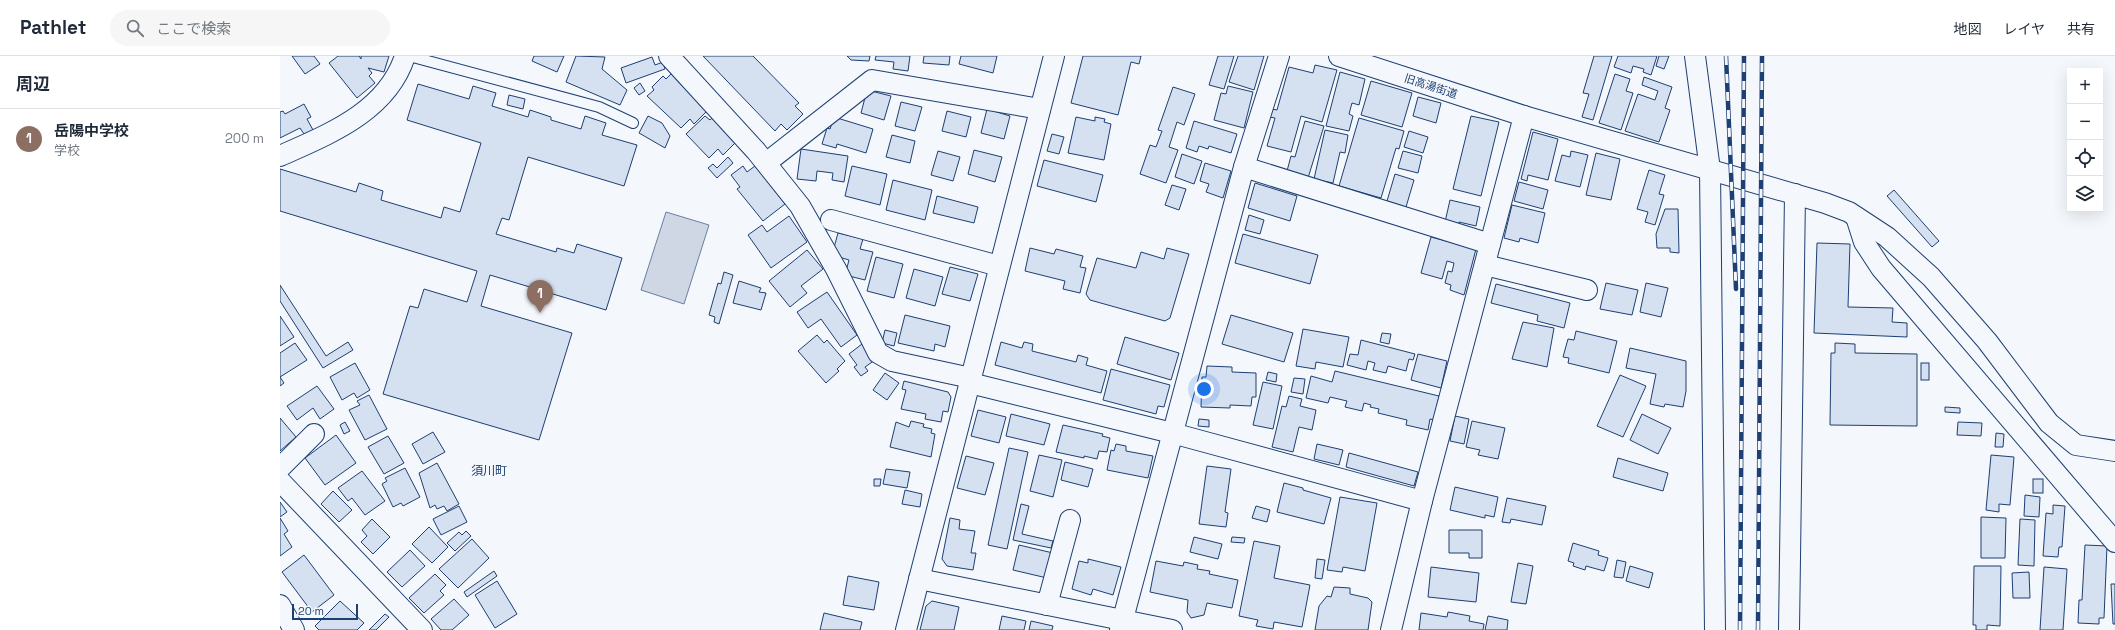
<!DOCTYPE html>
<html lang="ja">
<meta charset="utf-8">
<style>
:root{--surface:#fff;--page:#f6f6f7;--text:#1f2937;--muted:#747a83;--line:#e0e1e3;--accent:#7c3aed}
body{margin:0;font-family:"Space Grotesk","Noto Sans JP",sans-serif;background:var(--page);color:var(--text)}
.controls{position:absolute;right:12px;top:12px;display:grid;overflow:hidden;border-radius:0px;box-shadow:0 4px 16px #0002}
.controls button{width:36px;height:36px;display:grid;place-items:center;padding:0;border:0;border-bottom:1px solid var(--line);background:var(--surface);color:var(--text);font:20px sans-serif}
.scale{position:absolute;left:12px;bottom:10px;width:66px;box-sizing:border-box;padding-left:4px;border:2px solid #1d3f73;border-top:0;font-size:11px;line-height:14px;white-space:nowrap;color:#1d3f73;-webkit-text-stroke:3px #f4f7fb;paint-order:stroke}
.you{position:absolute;left:924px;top:333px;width:14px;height:14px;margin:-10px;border:3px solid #fff;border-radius:50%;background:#1a73e8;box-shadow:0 0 0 6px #1a73e833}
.badge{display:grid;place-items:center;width:26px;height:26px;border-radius:50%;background:var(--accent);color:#fff;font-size:13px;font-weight:700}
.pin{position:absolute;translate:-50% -33px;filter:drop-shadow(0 1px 2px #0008)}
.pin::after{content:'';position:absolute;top:21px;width:14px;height:12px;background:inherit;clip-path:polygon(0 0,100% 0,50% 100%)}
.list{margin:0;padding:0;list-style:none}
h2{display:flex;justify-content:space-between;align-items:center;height:52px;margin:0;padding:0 16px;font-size:17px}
h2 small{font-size:13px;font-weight:400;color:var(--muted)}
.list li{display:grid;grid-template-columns:26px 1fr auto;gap:12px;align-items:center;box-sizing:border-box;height:60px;padding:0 16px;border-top:1px solid var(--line)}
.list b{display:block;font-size:15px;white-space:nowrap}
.list p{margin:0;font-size:13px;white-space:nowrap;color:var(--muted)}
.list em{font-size:13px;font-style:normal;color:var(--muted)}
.icon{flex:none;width:22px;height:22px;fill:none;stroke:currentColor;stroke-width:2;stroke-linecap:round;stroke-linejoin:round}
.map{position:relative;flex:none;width:1835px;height:574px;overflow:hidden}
header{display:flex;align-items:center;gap:24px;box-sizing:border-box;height:56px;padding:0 20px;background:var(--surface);border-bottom:1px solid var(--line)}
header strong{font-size:19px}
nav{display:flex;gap:22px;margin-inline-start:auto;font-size:14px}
.search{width:280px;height:36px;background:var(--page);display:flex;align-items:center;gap:10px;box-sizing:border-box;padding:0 14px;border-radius:22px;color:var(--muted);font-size:15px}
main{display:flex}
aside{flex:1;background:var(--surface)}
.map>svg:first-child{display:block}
</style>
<header>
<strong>Pathlet</strong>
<div class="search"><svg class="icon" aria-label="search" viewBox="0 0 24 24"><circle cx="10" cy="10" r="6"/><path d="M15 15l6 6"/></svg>ここで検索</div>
<nav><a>地図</a><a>レイヤ</a><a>共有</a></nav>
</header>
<main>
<aside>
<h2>周辺<small></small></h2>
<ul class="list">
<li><span class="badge" style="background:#8d6e63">1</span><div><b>岳陽中学校</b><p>学校</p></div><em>200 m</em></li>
</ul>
</aside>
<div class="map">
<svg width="1835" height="574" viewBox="0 0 1835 574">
<rect width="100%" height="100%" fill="#f4f7fb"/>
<path fill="#cfd7e4" stroke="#687fa3" d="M386,156l43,13 -25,79 -43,-14z"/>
<g fill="#d5e0f0" stroke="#1d3f73">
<path d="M12,0h22l6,8 -15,10z"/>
<path d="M58,0h21l2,3v-3h28l-5,16 -16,-4 4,5 -3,3 6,7 -18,15 -28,-35z"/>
<path d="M254,0h30l-7,16 -25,-11z"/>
<path d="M296,0l29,1 -3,12 25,21 -7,15 -54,-23z"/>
<path d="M423,0h50l46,47 -4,3 8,8 -16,16 -6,-6 -6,7z"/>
<path d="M567,0h23l-1,5 -18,-1z"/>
<path d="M596,0h34l-2,15 -15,-2 1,-7 -19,-2z"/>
<path d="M644,0h26l-1,9 -26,-2z"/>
<path d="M681,0h36l-4,17 -34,-9z"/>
<path d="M803,0h58l-2,8 -8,-2 -13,53 -47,-12z"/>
<path d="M938,0h16l-10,33 -15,-4z"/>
<path d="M958,0h26l-10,34 -25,-8z"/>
<path d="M1314,0h18l-19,64 -11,-3 7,-23 -6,-1z"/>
<path d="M1338,0h39l-6,19 -8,-3 1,-3 -11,-3 -2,7 -17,-6z"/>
<path d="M1379,0h10l-5,13 -8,-3z"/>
<path d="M372,1l3,8 8,-3 2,7 -39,14 -5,-15z"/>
<path d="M1035,9l22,5 -15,52 -21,-6 -10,36 -24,-6 8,-28 -6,-1 3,-8 5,1 12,-43 24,6z"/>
<path d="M1060,16l25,7 -6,26 -7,-2 -3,11 4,2 -4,15 -23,-5z"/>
<path d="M391,18l36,37 -13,13 -4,-5 -9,9 -34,-32 7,-6 -2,-3 11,-11 3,3z"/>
<path d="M1335,18l15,5 -4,12 7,2 -12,37 -22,-7z"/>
<path d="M1364,21l28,10 -7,21 5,2 -11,32 -34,-11 13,-37 17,6 3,-9 -16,-6z"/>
<path d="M1091,25l41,12 -10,34 -41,-12z"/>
<path d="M360,27l5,8 -6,4 -5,-7z"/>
<path d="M138,28l51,15 4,-13 23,7 -4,13 36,11 2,-7 21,7v3l30,9 4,-13 21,7 -4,12 35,10 -13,41 -96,-29 -19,63 -7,-2 -6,16 60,18 1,-4 17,5 3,-9 45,14 -16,52 -116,-35 -9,31 91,27 -33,107 -156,-46 27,-88 8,2 6,-19 43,13 10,-31 -197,-60v-42l76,23 3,-9 24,8 -2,9 60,18 3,-11 16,5 21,-69 -74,-23z"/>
<path d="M948,30l25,6 -9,36 -30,-8 7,-27 5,1z"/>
<path d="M893,31l22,7 -11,31 -7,-3 -8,25 9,3 -12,33 -26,-9 10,-29 6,2 6,-16 -4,-1z"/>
<path d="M587,34l24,6 -7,24 -23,-7z"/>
<path d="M229,39l16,4 -2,10 -16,-4z"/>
<path d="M1138,41l23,6 -5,20 -23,-7z"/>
<path d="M621,46l21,5 -7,24 -20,-5z"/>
<path d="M24,48l7,13 -4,2 6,11 -9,4 -4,-6 -20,10v-26l3,-1 2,3z"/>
<path d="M707,53l23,7 -6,23 -23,-6z"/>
<path d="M667,55l24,6 -5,20 -24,-6z"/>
<path d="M368,60l14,7 8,13 -5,12 -26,-15z"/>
<path d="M425,60l5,4 2,-2 24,24 -13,13 -5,-6 -9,9 -23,-24z"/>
<path d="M1191,60l28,6 -18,74 -28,-7z"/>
<path d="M554,61l39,12 -7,24 -29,-9 -1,4 -14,-4 5,-16 3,1z"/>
<path d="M796,61l19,4v-4l10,2 -1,3 7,2 -7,36 -36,-7z"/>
<path d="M1079,62l45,13 -5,18 -3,-1 -15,50 -42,-12z"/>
<path d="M914,65l43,13 -6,19 -22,-7 -1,3 -9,-3 -2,6 -11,-4z"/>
<path d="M1025,65l19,5 -16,52 -21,-7 4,-15 4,1z"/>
<path d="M1045,74l23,5 -3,18 -5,-1 -7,31 -19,-4z"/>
<path d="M1129,75l19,6 -5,16 -19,-6z"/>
<path d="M1253,76l25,7 -10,41 -20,-5 -1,6 -6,-2z"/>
<path d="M772,78l12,3 -5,17 -12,-3z"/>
<path d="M612,79l23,6 -5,22 -24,-6z"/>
<path d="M521,93l47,7 -4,26 -12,-2 1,-7 -16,-2 -1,10 -19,-2z"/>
<path d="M694,94l28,7 -7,25 -27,-8z"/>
<path d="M658,95l22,6 -7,24 -22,-6z"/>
<path d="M1123,95l19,5 -4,17 -20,-5z"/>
<path d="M1291,95l17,4 -8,32 -25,-6 7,-26 8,2z"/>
<path d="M1316,97l24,6 -9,41 -25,-5z"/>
<path d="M902,98l20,7 -8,23 -19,-7z"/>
<path d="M448,101l5,6 -16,15 -9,-10 5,-4 4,4z"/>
<path d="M764,104l59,15 -7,27 -59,-16z"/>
<path d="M925,107l26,8 -8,27 -17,-6 3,-8 -9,-3z"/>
<path d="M463,110l4,6 8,-6 30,38 -22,17 -26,-32 3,-2 -9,-12z"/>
<path d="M572,110l35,8 -7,31 -35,-9z"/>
<path d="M1369,114l16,5 -6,19 5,1 -9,30 -10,-3 3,-10 -11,-3z"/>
<path d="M1115,118l19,6 -8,27 -19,-6z"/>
<path d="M613,124l39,10 -7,30 -39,-10z"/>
<path d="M1239,126l29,8 -5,19 -29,-8z"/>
<path d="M975,127l42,13 -7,25 -42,-13z"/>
<path d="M892,129l14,4 -7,21 -14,-5z"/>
<path d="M1614,134l45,51 -7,6 -45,-51z"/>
<path d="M657,140l41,11 -4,16 -41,-10z"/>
<path d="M1170,144l30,7 -4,19 -17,-4 -1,3 -13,-3z"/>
<path d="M1232,149l33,8 -7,30 -18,-5 -1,4 -15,-4z"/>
<path d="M1385,153h13l1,44 -9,-1v-4h-13l-1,-14z"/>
<path d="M969,159l15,5 -4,14 -15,-4z"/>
<path d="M509,160l18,26 -36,26 -23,-33 14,-10 5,7z"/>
<path d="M558,177l25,6 -3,10 13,3 -8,28 -20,-5 4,-15 -17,-5z"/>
<path d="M963,178l75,21 -8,29 -75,-21z"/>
<path d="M1151,181l45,12 -12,46 -14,-5 1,-5 -6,-2 3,-12 4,1 2,-9 -7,-2 -5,18 -21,-6z"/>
<path d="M1537,187l33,1 -2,63 45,1 -1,14 15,1v14l-93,-4z"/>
<path d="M750,192l24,6 2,-5 27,7 -3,11 6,1 -6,25 -17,-4 2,-8 -40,-10z"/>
<path d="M887,192l22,6 -19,64 -5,3 -75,-21 -4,-6 11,-36 39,10 5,-16 23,7z"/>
<path d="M527,194l16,19 -22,17 6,7 -17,14 -21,-26z"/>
<path d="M596,201l27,7 -9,34 -27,-7z"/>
<path d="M670,211l28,7 -8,27 -28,-7z"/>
<path d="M634,213l29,8 -8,29 -29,-8z"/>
<path d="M444,216l9,3 -14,49 -5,-2 1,-5 -6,-2 9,-32 3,1z"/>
<path d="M459,225l22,7 -2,4 7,1 -5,17 -28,-7z"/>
<path d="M1326,227l32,7 -6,25 -32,-6z"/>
<path d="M1366,227l22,5 -7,29 -21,-5z"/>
<path d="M1216,228l74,19 -6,25 -27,-7 1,-6 -47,-12z"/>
<path d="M0,229l46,71 22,-14 5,8 -30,18 -43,-67z"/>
<path d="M547,236l30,43 -16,12 -20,-28 -13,9 -11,-16z"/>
<path d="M625,259l45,11 -5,21 -10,-3 -1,7 -36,-8z"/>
<path d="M951,259l62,18 -9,29 -62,-18z"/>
<path d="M0,260l14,21 -14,9z"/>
<path d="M1243,266l31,6 -7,39 -35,-8z"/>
<path d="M1023,273l46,8 -6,30 -27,-5 -1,7 -19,-3z"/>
<path d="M605,274l12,3 -3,13 -12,-3z"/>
<path d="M1296,275l41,10 -8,32 -41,-10 1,-5 -6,-1 5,-18 6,1z"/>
<path d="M1102,277l9,1 -2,10 -9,-2z"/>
<path d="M537,279l7,8 3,-3 18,21 -8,8 2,2 -13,12 -28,-32z"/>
<path d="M845,281l54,16 -8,27 -54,-16z"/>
<path d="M1081,284l54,14 -2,6 -4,-1 -3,12 -18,-5 -2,7 -13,-3 2,-7 -7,-2 -2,9 -19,-5 3,-11 8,1z"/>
<path d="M721,286l21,6 2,-6 9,2 -1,7 44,11 2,-7 10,3 -2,7 21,6 -6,22 -106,-28z"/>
<path d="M15,287l12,17 -27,17 4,6 -4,3v-33z"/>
<path d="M1555,287l20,1v9l62,1v72l-87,-1 1,-72h4z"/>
<path d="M582,288l13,16 -10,7 3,4 -7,5 -7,-9 3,-2 -8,-11z"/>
<path d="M1350,292l56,13v30l-3,16 -18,-3 -1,3 -14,-3 6,-30 -30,-6z"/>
<path d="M1138,298l29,7 -6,27 -30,-8z"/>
<path d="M75,307l15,27 -13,8 -3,-5 -12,7 -12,-23z"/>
<rect x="1641" y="307" width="8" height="17"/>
<path d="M927,310l25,1v5l24,1v24h-4l-1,9 -21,-1v3l-29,-1 1,-30h4z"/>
<path d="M831,313l59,16 -6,22 -6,-1 -2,8 -53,-14z"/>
<path d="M1055,315l104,25 -5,24 -4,-1 -2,11 -22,-5 1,-5 -29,-7 1,-4 -9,-2 1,-2 -7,-2 -2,8 -17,-4 2,-6 -17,-4 -2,6 -22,-5 5,-22 21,6z"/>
<path d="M988,316l9,2 -1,8 -10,-2z"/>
<path d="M605,317l14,10 -12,17 -14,-10z"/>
<path d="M1340,319l26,11 -23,51 -26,-11z"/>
<path d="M1014,322l11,1 -2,15 -12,-2z"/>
<path d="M624,325l44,11 3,5 -3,15 -5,-1 -2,11 -16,-3 1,-5 -25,-5 5,-19 -4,-1z"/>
<path d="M983,326l19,4 -9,43 -20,-4z"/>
<path d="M37,330l17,23 -14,10 -7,-11 -16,12 -10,-14z"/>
<path d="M89,339l18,34 -22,11 -16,-30 11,-5 -3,-4z"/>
<path d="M1009,340l13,3 -2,7 16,4 -4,20 -13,-3 -6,25 -21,-5 10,-41 4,1z"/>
<path d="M1665,351l15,1v5l-15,-1z"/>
<path d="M698,354l28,7 -7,26 -28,-7z"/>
<path d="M731,358l39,10 -6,21 -38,-9z"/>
<path d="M1362,358l29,14 -13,26 -28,-14z"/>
<path d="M1175,360l14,3 -5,25 -14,-3z"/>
<path d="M0,362l16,19 -16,14z"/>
<path d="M919,363l10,1v7l-11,-1z"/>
<path d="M631,365l13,3 -1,3 9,2 -1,4 4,1 -4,23 -41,-10 6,-25 13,5z"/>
<path d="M1192,365l33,7 -7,31 -20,-4 2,-5 -14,-3z"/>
<path d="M65,366l5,9 -6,3 -4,-9z"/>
<path d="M1678,366l24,1 -1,13 -24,-1z"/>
<path d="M783,369l40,9 -1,2 8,2 -3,14 -8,-1 -2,8 -13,-3v2l-28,-6z"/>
<path d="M153,376l12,20 -22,12 -11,-20z"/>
<path d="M1716,377l8,1 -1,13h-8z"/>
<path d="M56,379l20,28 -31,22 -20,-27z"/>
<path d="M108,380l16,27 -20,11 -16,-27z"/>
<path d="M836,388l10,2v5l27,5 -5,22 -41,-8 4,-20 3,1z"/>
<path d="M1037,388l26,6 -4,15 -25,-6z"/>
<path d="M729,392l19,4 -21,97 -19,-4z"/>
<path d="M1069,397l69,19 -4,14 -68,-19z"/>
<path d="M759,399l23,5 -9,37 -23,-6z"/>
<path d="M1711,399l23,2 -4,48 -11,-1v8l-13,-2z"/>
<path d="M686,400l28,7 -9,32 -28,-7z"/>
<path d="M1338,402l50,15 -5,18 -50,-14z"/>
<path d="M785,406l28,7 -5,18 -27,-7z"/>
<path d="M157,407l22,41 -12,7 -3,-5 -7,3 -2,-4 -5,3 -11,-35z"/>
<path d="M927,410l24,3 -6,43 3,1 -2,14 -27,-3z"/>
<path d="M125,412l15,29 -17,9 -2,-3 -8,4 -11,-23 5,-3 -2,-3z"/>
<path d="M606,413l24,3 -3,16 -24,-4z"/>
<path d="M82,415l23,30 -20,14 -13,-17 -4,3 -10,-13z"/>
<path d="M594,423h7l-1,7h-6z"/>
<rect x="1753" y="423" width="10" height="14"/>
<path d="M1004,427l19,5v2l28,8 -7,26 -47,-12z"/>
<path d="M1175,431l43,10 -4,20 -9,-2v3l-35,-8z"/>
<path d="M625,434l17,4 -2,13 -18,-3z"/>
<path d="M53,435l19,19 -13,12 -18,-18z"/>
<path d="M1745,439l15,2 -1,20 -15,-1z"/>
<path d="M1060,441l37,6 -12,68 -22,-4 -1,5 -15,-2z"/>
<path d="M1227,442l39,8 -4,19 -31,-6 -1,4 -8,-1z"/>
<path d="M0,446l7,10 -7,5z"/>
<path d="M741,448l8,2 -7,28 31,7 -2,7 -38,-8z"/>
<path d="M1773,449l12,1 -3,41h-3l-1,10 -15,-1 3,-43 7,1z"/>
<path d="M179,450l8,16 -26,13 -8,-16z"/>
<path d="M976,450l14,4 -3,12 -15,-4z"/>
<path d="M1701,461l25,1 -1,40h-24z"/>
<path d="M0,462l8,13 -4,3 8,13 -12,9z"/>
<path d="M670,462l10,2 -1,9 16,2 -4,22h5l-3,17 -26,-4 -5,-7z"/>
<path d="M92,463l18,18 -17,17 -12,-12 6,-6 -5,-6z"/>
<path d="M1740,463l15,1 -1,46 -16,-1z"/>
<path d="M149,471l19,20 -16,16 -20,-19z"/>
<path d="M1169,474h33v28h-13v-5h-20z"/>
<path d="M186,475l5,5 -16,15 -8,-8 12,-11 3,3z"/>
<path d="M914,481l28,7 -4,15 -28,-7z"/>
<path d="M952,481l13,1 -1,5 -13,-1z"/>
<path d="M192,483l17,19 -31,30 -19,-19z"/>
<path d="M974,485l26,5 -6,32 36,7 -8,42 -28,-5 -1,7 -17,-3 2,-6 -19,-4z"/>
<path d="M1293,487l26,8 -1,4 10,3 -4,13 -18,-5 -1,4 -12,-4 1,-3 -6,-2z"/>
<path d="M739,489l34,8 -6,25 -34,-8z"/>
<path d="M1805,489l22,1 -3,72h-5v6l-21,-1 1,-23h3z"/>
<path d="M130,494l15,16 -23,21 -15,-15z"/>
<path d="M24,499l30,40 -22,17 -30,-40z"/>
<path d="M808,503l33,8 -8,28 -20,-6 -2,6 -19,-6 7,-28 9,2z"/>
<path d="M1037,503l8,1 -3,19 -7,-1z"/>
<path d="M1337,504l9,2 -3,16 -9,-1z"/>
<path d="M876,505l27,5 1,-4 14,3 -1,4 13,2 -1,3 29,6 -6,28 -25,-5 -3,12 -13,3 -4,-6 1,-12 -38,-8z"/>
<path d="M1238,507l15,3 -7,38 -15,-2z"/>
<path d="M1350,510l23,7 -4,15 -23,-7z"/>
<path d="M1694,510h27l-1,60 -13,-1v5h-11v-5h-3z"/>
<path d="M1151,511l48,6 -3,29 -48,-5z"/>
<path d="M1764,511l23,2 -4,61h-23z"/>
<path d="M214,515l3,5 -30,21 -3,-5z"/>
<path d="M1749,516l1,26h-17l-1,-25z"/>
<path d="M155,518l11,11 -6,6 4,4 -20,18 -15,-15z"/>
<path d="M568,520l31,6 -5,28 -31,-5z"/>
<path d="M217,525l20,33 -22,14 -20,-33z"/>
<path d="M1831,528h4v40h-2z"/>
<path d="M1054,531l16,1v6l18,4 4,4 -4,28h-53l4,-24 8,-10 4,1z"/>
<path d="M174,543l15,16 -17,15h-11l-10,-11z"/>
<path d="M60,545l24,22 -7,7h-38l-4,-4z"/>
<path d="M652,545l27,6 -5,23h-34l6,-24z"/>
<path d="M1168,556l22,4 -1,5 15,3 -1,6h-64l2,-17 26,4z"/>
<path d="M544,557l38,9 -2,8h-40z"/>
<path d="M105,558l4,3 -13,13h-7z"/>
<path d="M722,560l24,5 -2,9h-25z"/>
<path d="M1208,560l20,4 -1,10h-22z"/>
<path d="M751,565l22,5 -1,4h-23z"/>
</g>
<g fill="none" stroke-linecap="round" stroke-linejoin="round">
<defs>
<path id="lane" d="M129,0l190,51 34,16"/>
<g id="street">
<path d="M389,0l87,95 44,55 36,63 42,84 14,8 79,17"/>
<path d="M1059,0l185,60 301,87 24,9 38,25 44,40 56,64 62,82 27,22 39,6"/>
<path d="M1415,0l15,114 5,460"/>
<path d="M0,100c49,-22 107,-44 125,-100"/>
<path d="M486,107l106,-83 168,29"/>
<path d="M964,111l246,77"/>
<path d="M1576,161l8,25 17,26 234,274"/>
<path d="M551,164l168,46"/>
<path d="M1205,209l102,25"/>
<path d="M690,327l202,50 250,68"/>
<path d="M0,412l34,-34"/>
<path d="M0,425l142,149"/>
<path d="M639,523l253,51"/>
<path d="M0,549l14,25"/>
<path d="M767,549l23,-85"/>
<path d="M626,574l148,-574"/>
<path d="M840,574l124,-463 35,-111"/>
<path d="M1111,574l31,-129 102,-385"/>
<path d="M1509,574l6,-436"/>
</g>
</defs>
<use href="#lane" stroke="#1d3f73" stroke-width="12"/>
<use href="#street" stroke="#1d3f73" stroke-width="22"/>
<use href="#lane" stroke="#f4f7fb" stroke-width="10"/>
<use href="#street" stroke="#f4f7fb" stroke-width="20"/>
<defs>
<g id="rail">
<path d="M1446,0l10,233"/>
<path d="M1460,574l4,-574"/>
<path d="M1478,574l4,-574"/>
</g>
</defs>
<use href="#rail" stroke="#1d3f73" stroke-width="4.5"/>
<use href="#rail" stroke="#f4f7fb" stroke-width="3" stroke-dasharray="9" stroke-linecap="butt"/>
</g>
<g text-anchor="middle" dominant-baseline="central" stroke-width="3" stroke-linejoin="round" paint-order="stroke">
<g font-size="11" fill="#1d3f73" stroke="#f4f7fb">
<text transform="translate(1151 30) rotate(18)">旧高湯街道</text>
</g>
<g font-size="12" fill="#1d3f73" stroke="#f4f7fb">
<text x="209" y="415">須川町</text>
</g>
</g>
</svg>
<div class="controls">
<button>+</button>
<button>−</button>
<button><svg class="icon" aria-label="locate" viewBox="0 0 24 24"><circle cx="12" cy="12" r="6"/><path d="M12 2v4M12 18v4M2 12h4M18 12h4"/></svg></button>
<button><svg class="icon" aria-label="layers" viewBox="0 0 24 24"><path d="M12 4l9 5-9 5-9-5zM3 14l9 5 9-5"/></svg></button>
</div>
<div class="scale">20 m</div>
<div class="you"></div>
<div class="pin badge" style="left:260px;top:257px;background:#8d6e63">1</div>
</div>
</main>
